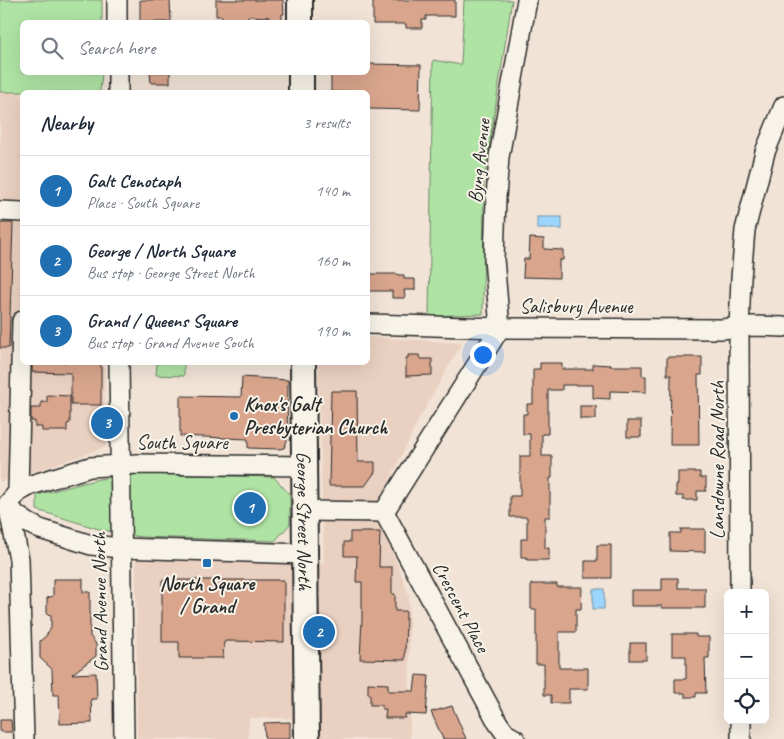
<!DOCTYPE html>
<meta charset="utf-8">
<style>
:root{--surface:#fff;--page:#f2f2f3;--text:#1f2937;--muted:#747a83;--line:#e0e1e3;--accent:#1f6fb2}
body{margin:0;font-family:Caveat,sans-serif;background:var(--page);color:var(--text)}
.controls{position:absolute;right:15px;bottom:15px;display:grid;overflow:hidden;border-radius:8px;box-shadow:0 5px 20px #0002}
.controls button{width:45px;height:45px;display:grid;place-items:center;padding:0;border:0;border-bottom:1px solid var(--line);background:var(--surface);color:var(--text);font:25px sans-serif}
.you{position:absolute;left:482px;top:354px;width:18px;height:18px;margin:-12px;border:4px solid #fff;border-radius:50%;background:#1a73e8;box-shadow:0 0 0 8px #1a73e833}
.badge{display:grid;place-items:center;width:32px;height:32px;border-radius:50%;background:var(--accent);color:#fff;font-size:16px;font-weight:700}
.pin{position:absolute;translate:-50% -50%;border:2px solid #fff;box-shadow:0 1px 5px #0006}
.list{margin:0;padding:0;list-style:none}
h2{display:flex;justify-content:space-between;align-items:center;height:65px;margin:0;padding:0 20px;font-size:21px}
h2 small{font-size:16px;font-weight:400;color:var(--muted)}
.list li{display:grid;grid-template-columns:32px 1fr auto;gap:15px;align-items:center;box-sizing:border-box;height:70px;padding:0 20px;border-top:1px solid var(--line)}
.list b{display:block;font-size:19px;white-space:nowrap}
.list p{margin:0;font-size:16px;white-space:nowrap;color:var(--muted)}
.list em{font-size:16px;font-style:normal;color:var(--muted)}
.icon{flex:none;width:28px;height:28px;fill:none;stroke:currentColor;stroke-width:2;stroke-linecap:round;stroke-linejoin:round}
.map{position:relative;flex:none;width:784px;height:739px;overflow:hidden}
.search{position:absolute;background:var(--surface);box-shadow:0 5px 20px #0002;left:20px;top:20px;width:350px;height:55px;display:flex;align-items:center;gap:12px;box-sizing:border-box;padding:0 18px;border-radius:8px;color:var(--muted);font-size:19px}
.panel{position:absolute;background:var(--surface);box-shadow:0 5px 20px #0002;left:20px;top:90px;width:350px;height:275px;border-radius:8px}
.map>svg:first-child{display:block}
</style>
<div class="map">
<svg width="784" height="739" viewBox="0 0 784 739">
<rect width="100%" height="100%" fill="#f1e3d6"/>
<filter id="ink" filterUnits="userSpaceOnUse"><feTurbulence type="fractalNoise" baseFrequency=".02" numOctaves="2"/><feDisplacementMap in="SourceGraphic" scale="10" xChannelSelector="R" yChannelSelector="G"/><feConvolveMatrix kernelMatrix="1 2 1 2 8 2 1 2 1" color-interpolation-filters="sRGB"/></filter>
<g filter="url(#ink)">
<g fill="#ead0c0">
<path d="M0,92h100h-78v270l82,1 1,84 -75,26 -30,9z"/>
<path d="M368,337l94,6 -43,76 -36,75 2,39 24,62 1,144h-118l-1,-21h-42l-1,21h-111l-1,-180 150,4h38l-6,-200 50,-1z"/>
</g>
<g fill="#afe3a4" stroke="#6d8768">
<path d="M0,0h102v22h-80v50l80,1 -2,19h-100z"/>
<path d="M464,0h48l-28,180 -1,134 -54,2 4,-256 28,5z"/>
<path d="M157,363h27v13l-28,-1z"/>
<path d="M140,474l134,3 16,18v29l-15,17 -134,-4 -39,-7 -65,-20v-15l62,-16z"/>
</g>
<g fill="#9dd6fd" stroke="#6f92a9">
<rect x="537" y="217" width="25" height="12"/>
<rect x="593" y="589" width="11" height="20"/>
</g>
<g fill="#d9a58d" stroke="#2b2b2b">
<path d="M140,0h30l1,22h-31z"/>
<path d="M216,0h67l1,14h-2v8h-13v-5l-21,-1v6h-26v-6h-6z"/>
<path d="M373,0h82v16h-29v4h-4v8h-16v-4h-33z"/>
<path d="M368,64l53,1 -1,45 -52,-1v-17h-37v-20h37z"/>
<path d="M150,72h20v11h-19z"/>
<path d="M0,223h13l-4,125h-9z"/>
<path d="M530,238l14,1v10l19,1v10h-4v18l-36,-1 1,-18h5z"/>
<path d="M368,274h30v1h6v4h11v11h-11l1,8h-13v-7h-24z"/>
<path d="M408,355h11l1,4h12v16l-26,1v-18h2z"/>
<path d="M667,357h35v18h-4l1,70h-29l1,-70h-4z"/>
<path d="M32,362h69v43h-30v-32l-39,-1z"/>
<path d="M540,363h22v6h31v-5l18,1 -1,1h32v10h4v16l-36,-1v8l-17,-1v-13h-31v5h-14v44h-6v22h10v22h-2v39h-5v31h4v12h-22v-3h-6v-18h6v-22h-17v-21h10v-40h10v-22h-7v-20h4v-10h6v-35h7z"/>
<path d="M242,377l46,3 -1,61 -3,7 -5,1 -31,-1v-9l-68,-3v-40l61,1z"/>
<path d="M331,391h26l1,71h17v10l-10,14h-36z"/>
<path d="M47,395l23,1v27l-3,1v7h-25v-4h-7v-6h-4v-13h10v-6h6z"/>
<rect x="580" y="406" width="16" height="13"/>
<rect x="627" y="421" width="14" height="16"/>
<path d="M678,472h22v6h6v13h-9v9h-14v-4h-7v-11h2z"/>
<path d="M681,529h24v23l-35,-1v-18h11z"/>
<path d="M350,532h30l-1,35h13v27h3v17h11l-1,49 -45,-1 2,-40v-37h-6l1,-26h-13v-14h6z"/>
<path d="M597,545h14v33h-26v-17h12z"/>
<path d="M662,578h16v10h27v20h-43v-2h-31v-16h31z"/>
<path d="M53,579h30v13h7v44l6,8v12l-24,18 24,-1 1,26h-6l1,24 -32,1 -1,-29h-6l-1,-26 -12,-11v-17l6,-5 5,-8v-13l-4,-1v-16l6,-2z"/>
<path d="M162,580h122v62l-58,-1 -2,1 -1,16h-44v-16h-17z"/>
<path d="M531,584h26v3h25l-1,22h-5v23h-17v36h29v21h-19v14h-18v-8h-7v-31h-8v-55h-5z"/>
<path d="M672,634h24v3h13v21h-4l1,35h-10v4h-11v-4h-10v-14h11v-23h-14z"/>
<rect x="630" y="643" width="16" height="17"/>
<path d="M416,675l13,1 -3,39 -21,-1v4h-20l1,-9h-4v-4h-12v-11h-2v-11l20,1v7h26z"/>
<path d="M452,706l14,33h-23l-12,-27z"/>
<path d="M0,720h11l1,12h-12z"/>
<path d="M290,722v17h-25l-1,-16z"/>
</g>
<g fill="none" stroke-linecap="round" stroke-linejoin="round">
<defs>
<g id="minor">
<path d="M117,0v22"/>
<path d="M118,72v20"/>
<path d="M0,211l22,1"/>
<path d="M368,324l132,4 221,1 32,-3 31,1"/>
<path d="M500,328l-6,-69 2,-61 3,-41 28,-157"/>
<path d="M119,362l5,377"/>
<path d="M18,492l4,-171"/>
<path d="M8,504l8,11 12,8 12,6 51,16 30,3 184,6"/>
<path d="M8,504l10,-12 13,-7 59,-18 47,-3 167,2"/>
<path d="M8,505l11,54 5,180"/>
<path d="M305,511l79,1"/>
<path d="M384,512l114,211 8,11 9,5"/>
<path d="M384,512l116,-184"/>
<path d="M740,593l-1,-265 2,-50 4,-48 20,-78 19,-46"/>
<path d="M741,720v19"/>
</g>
<g id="major">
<path d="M300,0v22"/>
<path d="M301,72v20"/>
<path id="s1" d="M303,362l4,377"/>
</g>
</defs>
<use href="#minor" stroke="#2b2b2b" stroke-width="22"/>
<use href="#major" stroke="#2b2b2b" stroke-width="28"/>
<use href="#minor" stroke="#f7f3e8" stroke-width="19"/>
<use href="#major" stroke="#f7f3e8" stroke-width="24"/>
</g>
</g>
<g fill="#1f6fb2" stroke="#f7f3e8" stroke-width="2">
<circle cx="234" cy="416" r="5"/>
<rect x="202" y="558" width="10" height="10" rx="2.5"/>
</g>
<g text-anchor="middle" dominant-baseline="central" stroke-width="4" stroke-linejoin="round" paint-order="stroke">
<g font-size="20" fill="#2b2b2b" stroke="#f7f3e8">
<text transform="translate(479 161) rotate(-84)">Byng Avenue</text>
<text x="576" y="306">Salisbury Avenue</text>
<text x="182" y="442">South Square</text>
<text transform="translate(717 460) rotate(-90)">Lansdowne Road North</text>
<text stroke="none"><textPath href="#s1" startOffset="159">George Street North</textPath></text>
<text transform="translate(100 602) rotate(-91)">Grand Avenue North</text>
<text transform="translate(461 607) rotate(62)">Crescent Place</text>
</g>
<g font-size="20" font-weight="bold" fill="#2b2b2b" stroke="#f7f3e8" text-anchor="start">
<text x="244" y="404">Knox's Galt<tspan x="244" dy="23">Presbyterian Church</tspan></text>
<text x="207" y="583" text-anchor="middle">North Square<tspan x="207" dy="23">/ Grand</tspan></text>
</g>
</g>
</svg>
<div class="controls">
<button>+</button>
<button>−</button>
<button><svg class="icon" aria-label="locate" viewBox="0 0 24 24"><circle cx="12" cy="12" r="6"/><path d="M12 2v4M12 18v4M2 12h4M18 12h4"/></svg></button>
</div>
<div class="you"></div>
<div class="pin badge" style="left:250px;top:508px">1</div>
<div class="pin badge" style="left:319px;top:632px">2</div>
<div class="pin badge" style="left:107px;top:423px">3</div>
<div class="search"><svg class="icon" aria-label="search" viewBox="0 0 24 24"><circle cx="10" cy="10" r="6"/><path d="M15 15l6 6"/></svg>Search here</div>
<section class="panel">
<h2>Nearby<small>3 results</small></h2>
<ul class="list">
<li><span class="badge">1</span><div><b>Galt Cenotaph</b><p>Place · South Square</p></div><em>140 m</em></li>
<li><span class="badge">2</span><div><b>George / North Square</b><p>Bus stop · George Street North</p></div><em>160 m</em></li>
<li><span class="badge">3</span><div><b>Grand / Queens Square</b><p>Bus stop · Grand Avenue South</p></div><em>190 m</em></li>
</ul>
</section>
</div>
